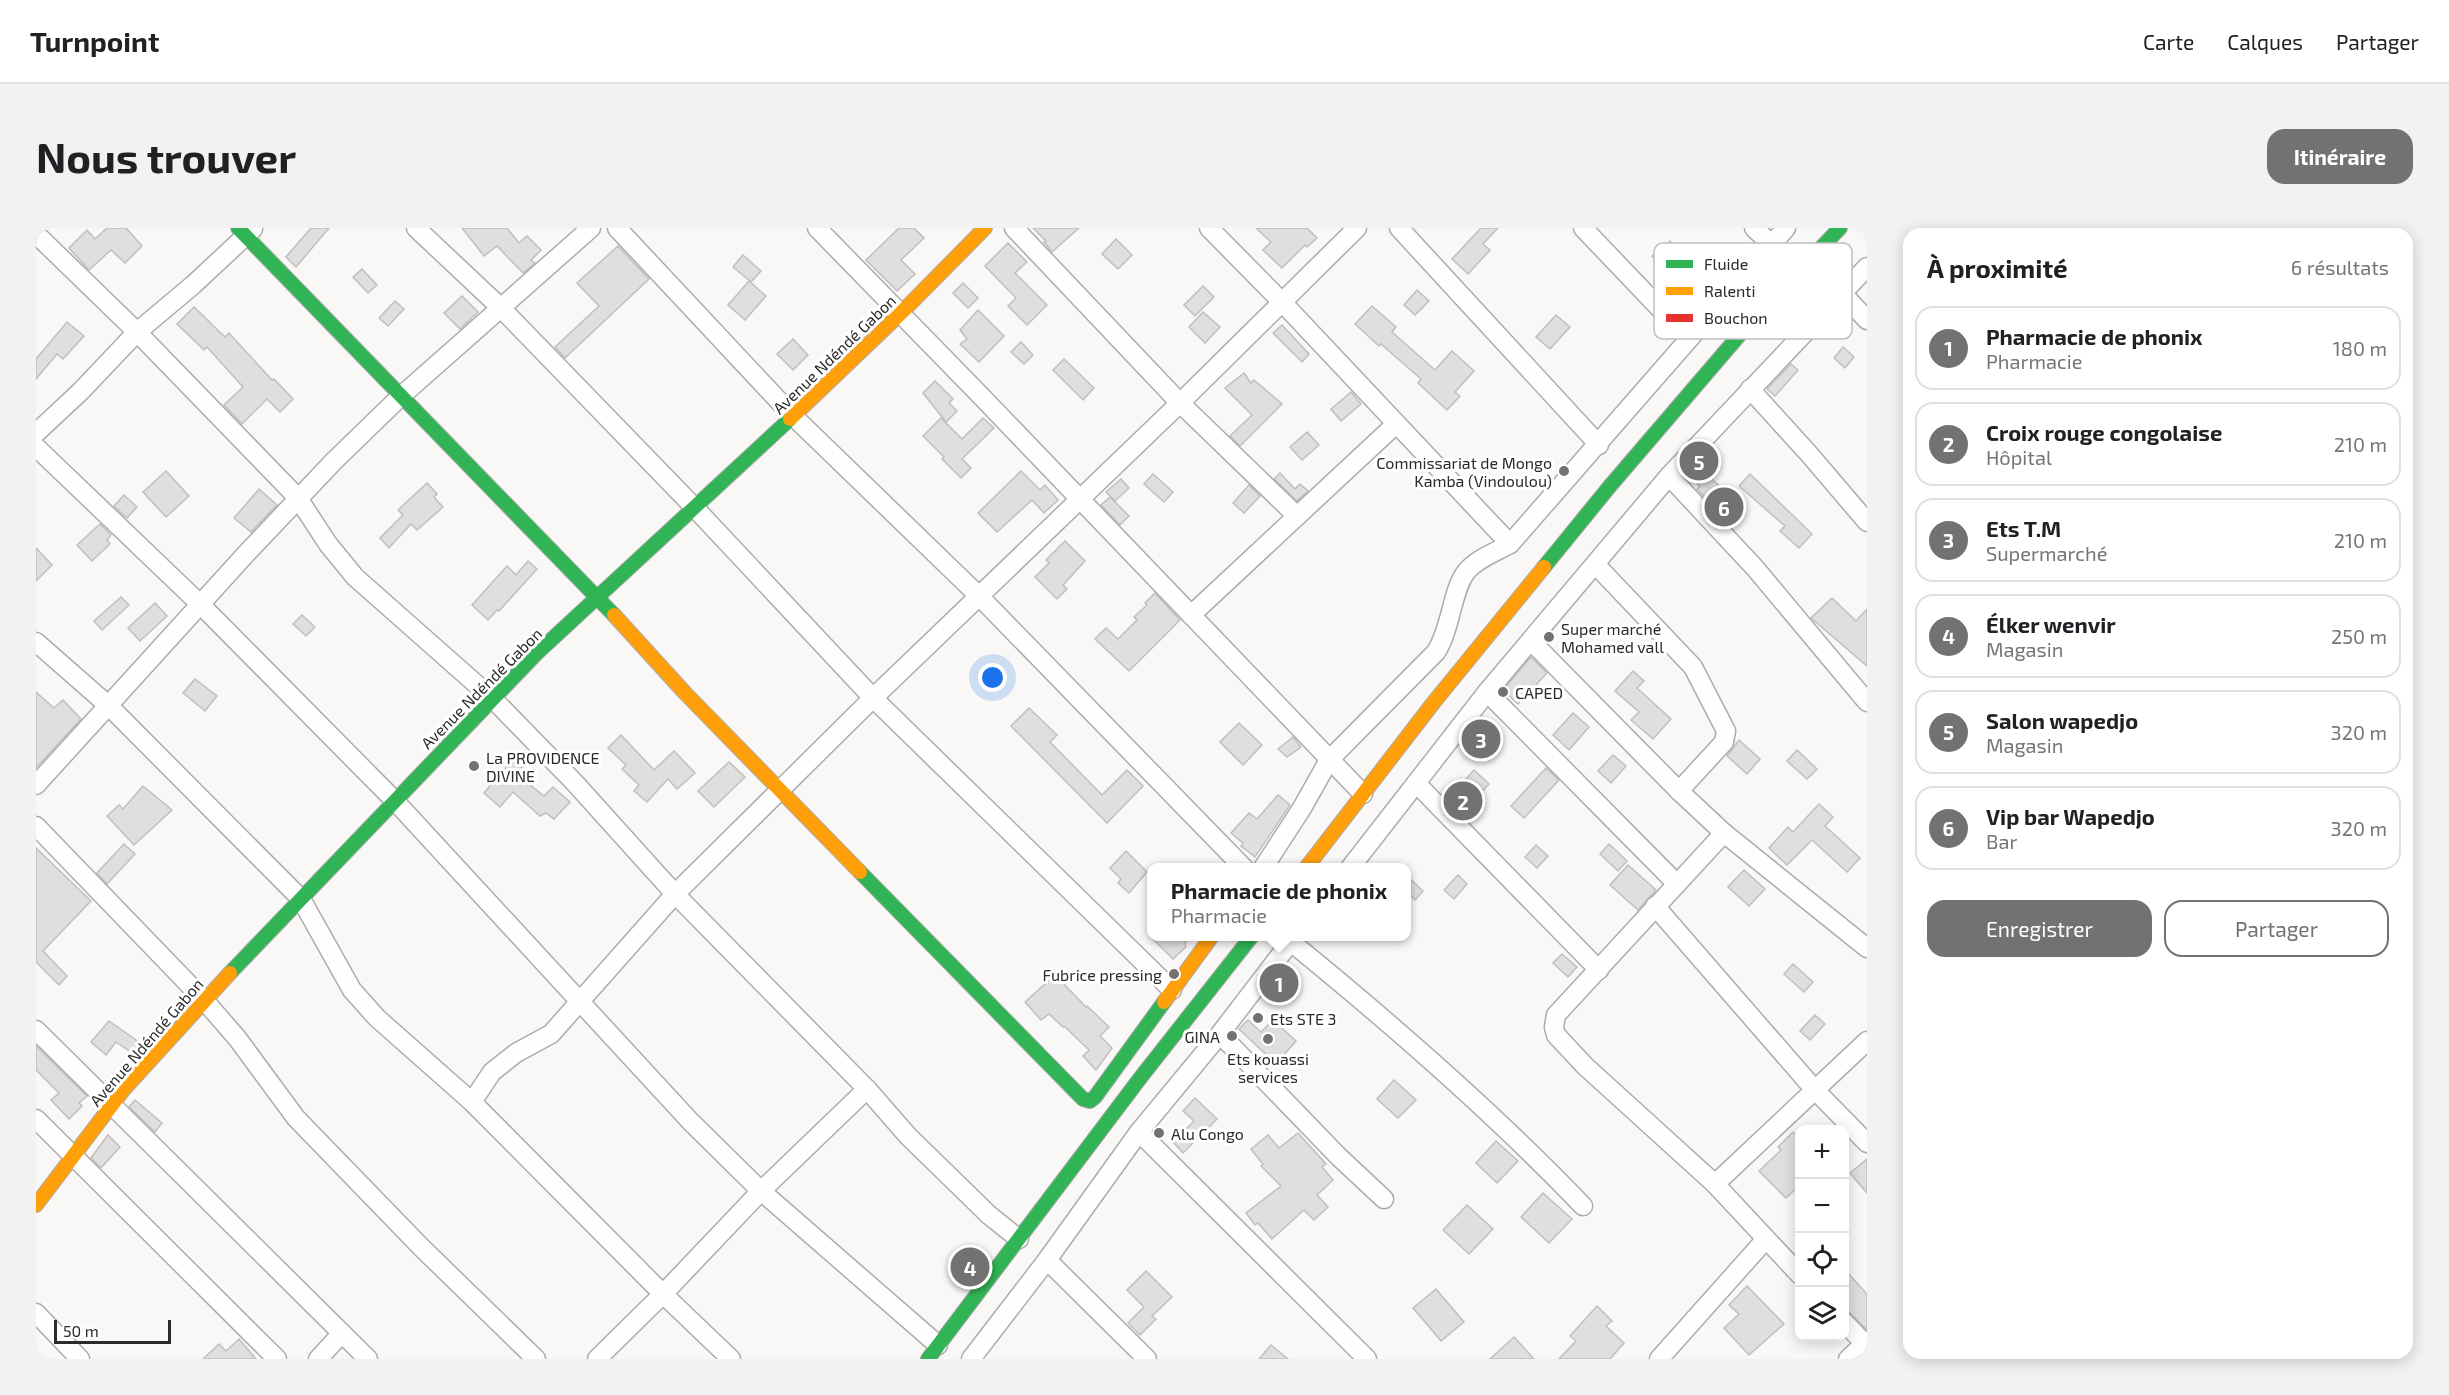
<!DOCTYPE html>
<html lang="fr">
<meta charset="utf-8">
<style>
:root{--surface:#fff;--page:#f2f2f2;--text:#202124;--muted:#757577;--line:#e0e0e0;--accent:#737271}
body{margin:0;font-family:"Exo 2",sans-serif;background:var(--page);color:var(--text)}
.controls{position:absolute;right:18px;bottom:18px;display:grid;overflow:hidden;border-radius:12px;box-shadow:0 3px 15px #0003}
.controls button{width:54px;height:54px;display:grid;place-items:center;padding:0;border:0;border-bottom:2px solid var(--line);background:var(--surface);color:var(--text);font:30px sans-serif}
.scale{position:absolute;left:18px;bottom:15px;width:117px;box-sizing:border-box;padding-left:6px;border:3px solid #2b2a29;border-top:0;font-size:16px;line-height:21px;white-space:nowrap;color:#2b2a29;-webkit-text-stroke:4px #fff;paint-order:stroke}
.you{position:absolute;left:957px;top:450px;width:21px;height:21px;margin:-15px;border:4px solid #fff;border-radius:50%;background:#1a73e8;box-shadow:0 0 0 9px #1a73e833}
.badge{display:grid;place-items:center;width:39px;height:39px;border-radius:50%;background:var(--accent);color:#fff;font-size:20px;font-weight:700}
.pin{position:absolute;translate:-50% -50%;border:3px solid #fff;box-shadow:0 2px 6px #0006}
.popup{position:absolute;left:1111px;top:635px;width:264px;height:78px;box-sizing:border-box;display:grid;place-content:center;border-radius:12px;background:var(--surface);filter:drop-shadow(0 2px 4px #0005);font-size:20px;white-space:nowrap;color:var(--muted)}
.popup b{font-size:22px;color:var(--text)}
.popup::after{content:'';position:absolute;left:50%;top:100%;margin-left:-12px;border:12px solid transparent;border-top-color:var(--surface)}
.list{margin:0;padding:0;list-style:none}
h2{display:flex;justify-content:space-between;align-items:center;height:78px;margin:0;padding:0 24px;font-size:26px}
h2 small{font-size:20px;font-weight:400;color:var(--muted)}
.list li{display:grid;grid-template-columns:39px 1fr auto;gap:18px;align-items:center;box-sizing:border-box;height:84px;margin:0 12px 12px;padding:0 12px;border:2px solid var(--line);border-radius:18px}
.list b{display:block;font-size:22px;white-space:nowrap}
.list p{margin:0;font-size:20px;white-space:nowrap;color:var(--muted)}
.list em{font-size:20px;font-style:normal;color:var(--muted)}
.actions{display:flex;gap:12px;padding:18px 24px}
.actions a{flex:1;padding:14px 0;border:2px solid var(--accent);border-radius:18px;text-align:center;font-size:21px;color:var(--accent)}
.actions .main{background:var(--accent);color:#fff}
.icon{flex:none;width:33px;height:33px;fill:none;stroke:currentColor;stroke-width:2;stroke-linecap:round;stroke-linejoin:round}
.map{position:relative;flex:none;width:1831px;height:1131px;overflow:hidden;border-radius:18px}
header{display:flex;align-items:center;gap:36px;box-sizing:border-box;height:84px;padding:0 30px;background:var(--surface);border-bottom:2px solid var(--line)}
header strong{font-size:28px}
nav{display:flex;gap:33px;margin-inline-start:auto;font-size:21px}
.intro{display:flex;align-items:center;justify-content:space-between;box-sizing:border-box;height:144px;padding:0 36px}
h1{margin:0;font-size:42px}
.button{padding:15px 27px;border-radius:18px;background:var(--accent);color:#fff;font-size:21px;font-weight:700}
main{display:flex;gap:36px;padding:0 36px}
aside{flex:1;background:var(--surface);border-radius:18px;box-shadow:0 3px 15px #0003}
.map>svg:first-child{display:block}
</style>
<header>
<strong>Turnpoint</strong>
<nav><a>Carte</a><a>Calques</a><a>Partager</a></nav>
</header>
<div class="intro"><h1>Nous trouver</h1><a class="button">Itinéraire</a></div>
<main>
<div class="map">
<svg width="1831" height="1131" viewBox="0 0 1831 1131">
<rect width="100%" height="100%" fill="#faf8f6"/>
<g fill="#e0dfdd" stroke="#c0bfbe" stroke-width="1.5">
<path d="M71,0h19l16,18 -17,17 -14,-13 -22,20 -20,-22 18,-18 8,9z"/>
<path d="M275,0h18l-33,39 -10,-10z"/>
<path d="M426,0h45l12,15 8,-7 14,14 -10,10 4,3 -12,10 -26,-27 -13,10z"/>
<path d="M863,0h15l10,10 -23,22 14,14 -18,17 -31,-31z"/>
<path d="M997,0h46l-27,24 -8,-10 2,-1z"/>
<path d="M1220,0h51l10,10 -10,9 -2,-2 -23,23 -19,-18 8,-8z"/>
<path d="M1445,0h17l-15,16 7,6 -22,24 -16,-15z"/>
<path d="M1080,11l16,16 -14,14 -16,-15z"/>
<path d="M1634,13l44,52 -25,29 -15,-15 11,-11 -33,-40z"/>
<path d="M972,15l19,19 -12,11 32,32 -20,20 -19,-19 8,-8 -31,-32z"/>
<path d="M582,18l31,33 -84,79 -10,-11 44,-41 -22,-23z"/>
<path d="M707,27l18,16 -10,11 -18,-15z"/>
<path d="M326,41l15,16 -9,8 -15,-16z"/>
<path d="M713,53l17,15 -21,24 -17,-15z"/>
<path d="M927,55l15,15 -10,10 -15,-15z"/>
<path d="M1167,58l11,11 -19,19 -11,-11z"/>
<path d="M1381,62l12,11 -14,14 -11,-10z"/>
<path d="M426,68l16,16 -18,17 -16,-16z"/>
<path d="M359,73l9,8 -16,17 -9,-8z"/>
<path d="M1336,78l24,21 -4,5 43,38 17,-19 22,20 -19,21 5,4 -13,14 -29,-27 3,-4 -40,-35 -2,2 -24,-22z"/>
<path d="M158,79l31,30 4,-4 43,47 2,-1 19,20 -13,13 -13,-13 -25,25 -18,-19 19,-18 -36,-40 -3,3 -27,-26z"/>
<path d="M942,82l26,26 -25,26 -19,-18 7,-5 -7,-9z"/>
<path d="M1167,84l17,15 -15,16 -16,-16z"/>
<path d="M1520,87l14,12 -20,22 -14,-12z"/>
<path d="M31,94l17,14 -21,23 -6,-5 -21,25v-20z"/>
<path d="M1246,97l27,29 -7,8 -29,-29z"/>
<path d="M757,111l15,16 -15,15 -16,-16z"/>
<path d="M985,114l12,13 -9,9 -13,-12z"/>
<path d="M1807,119l11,10 -9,11 -11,-10z"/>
<path d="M1028,131l30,29 -11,12 -30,-30z"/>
<path d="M1755,136l7,6 -23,26 -8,-7z"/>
<path d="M1208,145l7,10 3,-3 28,24 -42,42 -10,-10 22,-21 -27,-27z"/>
<path d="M899,153l18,18 -4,4 8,8 -11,11 -23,-29z"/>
<path d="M1315,164l10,12 -20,17 -10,-12z"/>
<path d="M905,190l21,21 21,-21 11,10 -32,31 9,9 -10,10 -19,-19 2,-2 -21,-21z"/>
<path d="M1271,204l12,13 -17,15 -12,-13z"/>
<path d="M1659,237l33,28 -13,14 -18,-18 3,-3 -14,-12z"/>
<path d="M130,243l23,25 -23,21 -23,-25z"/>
<path d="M985,243l19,19 5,-5 13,15 -14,13 -12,-13 -35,32 -19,-19z"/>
<path d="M1244,245l15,16 5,-5 8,7 -11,10 -23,-22z"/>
<path d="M1117,246l20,18 -9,10 -20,-18z"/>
<path d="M1714,246l62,60 -13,14 -19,-17 5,-5 -46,-40z"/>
<path d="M1085,251l8,9 -14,13 -9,-9z"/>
<path d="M391,255l10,11 -3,3 9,10 -26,23 -6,-6 -22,24 -9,-10 23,-23 -5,-5z"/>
<path d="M1213,257l11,11 -16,17 -11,-10z"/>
<path d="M223,261l18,16 -26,27 -17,-14z"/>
<path d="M88,267l13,12 -10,11 -13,-12z"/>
<path d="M1074,269l19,19 -9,9 -19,-20z"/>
<path d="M64,296l11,11 -4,5 3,4 -18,17 -15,-16z"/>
<path d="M1029,313l20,20 -22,24 4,4 -10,10 -22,-22 14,-14 -3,-3z"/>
<path d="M0,320l16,17 -16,16z"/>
<path d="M492,333l9,8 -38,42 -2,-1 -9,10 -16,-15 35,-39 9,9z"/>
<path d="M1119,365l25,27 -51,51 -34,-32 11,-11 12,11 19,-19 -3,-3 13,-12 -2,-2z"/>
<path d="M85,369l8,8 -27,25 -8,-9z"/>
<path d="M1796,370l24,23 11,-12v57l-56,-48z"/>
<path d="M119,375l12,13 -27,25 -12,-13z"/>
<path d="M266,387l13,12 -9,9 -13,-12z"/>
<path d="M1495,429l16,16 -29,31 -15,-14z"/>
<path d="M1597,443l11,10 -7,7 34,31 -18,20 -22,-19 8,-8 -24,-21z"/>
<path d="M159,451l22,17 -12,15 -22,-18z"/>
<path d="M0,464l18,16 9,-8 18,19 -45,49z"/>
<path d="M993,480l28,27 -7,7 52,53 25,-25 16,16 -36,37 -96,-97z"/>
<path d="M1537,485l16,14 -20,23 -16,-15z"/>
<path d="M1203,495l23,22 -19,20 -23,-23z"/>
<path d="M585,507l33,35 20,-19 21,22 -18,16 -9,-10 -21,23 -13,-11 5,-6 -17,-16 4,-4 -18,-17z"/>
<path d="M1257,509l8,10 -14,10 -9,-8z"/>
<path d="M1703,512l21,19 -13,15 -20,-18z"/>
<path d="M1761,522l20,19 -10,10 -20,-18z"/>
<path d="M1577,527l13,11 -15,17 -13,-12z"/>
<path d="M477,531l16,15 -5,6 20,16 9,-9 17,15 -16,17 -8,-6 -6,3 -27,-24 -13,15 -16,-14z"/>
<path d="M693,534l16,15 -31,30 -16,-16z"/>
<path d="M1510,540l13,12 -35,38 -13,-12z"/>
<path d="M1438,542l15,14 -27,29 -14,-14z"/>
<path d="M107,558l29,24 -38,35 -27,-29 12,-11 4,4z"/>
<path d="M1242,567l12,10 -35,52 -14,-11 2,-3 -12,-10 18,-20 8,6z"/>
<path d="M1783,576l14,13 -8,9 35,32 -13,14 -35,-32 -25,25 -18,-17 19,-21 5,5z"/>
<path d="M88,616l11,10 -28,30 -10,-11z"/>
<path d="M1573,616l18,17 -9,10 -18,-17z"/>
<path d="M1500,617l12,11 -11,12 -12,-11z"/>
<path d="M0,620l55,53 -48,50 24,25 -8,9 -23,-23z"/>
<path d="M1090,623l21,21 -18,21 -11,-10 3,-4 -11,-11z"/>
<path d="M1592,637l28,25 -18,20 -28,-25z"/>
<path d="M1708,642l21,19 -16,17 -21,-19z"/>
<path d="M1422,647l9,9 -13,15 -10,-9z"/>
<path d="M1371,648l16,15 -8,9 -8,-8z"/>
<path d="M1114,708h40l-5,7 1,4 -13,12z"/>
<path d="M1526,726l15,13 -9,10 -15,-14z"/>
<path d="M1757,736l20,18 -9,10 -20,-18z"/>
<path d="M1019,747l31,32 1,-1 22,21 -9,9 12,12 -16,22 -13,-14 6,-6 -25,-24 -1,1 -14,-13 -8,6 -16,-18z"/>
<path d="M1779,787l10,9 -15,16 -10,-9z"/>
<path d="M1212,792l13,12 12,-12 23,21 -20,23 -37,-35z"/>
<path d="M73,793l34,24 -8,10 -19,-13 -10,13 -15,-13z"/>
<path d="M0,818l51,50 -8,7 3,3 -13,13 -18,-19 8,-7 -23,-23z"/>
<path d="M1358,852l22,20 -18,18 -21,-19z"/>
<path d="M1159,870l22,21 -34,34 -10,-11 21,-21 -11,-10z"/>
<path d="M99,872l27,23 -7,9 -26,-25z"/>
<path d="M1757,904l7,6v47l-14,13 -27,-27 22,-21 -3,-3z"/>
<path d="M1262,905l28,31 -4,3 11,13 -16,15 11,12 -14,13 -10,-10 -32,29 -14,-16 -3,2 -9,-12 35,-27 -20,-20 2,-2 -12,-15 17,-14 11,13z"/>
<path d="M72,907l12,12 -19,21 -10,-10z"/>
<path d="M1460,913l22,20 -21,22 -21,-20z"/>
<path d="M1831,931v34l-17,-20z"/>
<path d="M1507,965l29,26 -23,24 -28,-26z"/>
<path d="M1431,977l26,24 -24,25 -26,-24z"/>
<path d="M1809,1042l22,24v36l-22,-22z"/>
<path d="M1110,1043l26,26 -20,19 4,3 -16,16 -12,-12 16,-16 -17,-17z"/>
<path d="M1711,1058l37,38 -35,31 -25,-27 15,-14 -10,-9z"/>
<path d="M1400,1061l28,33 -23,19 -28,-33z"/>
<path d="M1561,1078l15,15 -6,5 18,17 -14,16h-51l17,-18 -6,-5z"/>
<path d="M1478,1109l20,22h-44z"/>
<path d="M203,1111l17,20h-53l16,-15 7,7z"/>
<path d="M1235,1117l17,14h-29z"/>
</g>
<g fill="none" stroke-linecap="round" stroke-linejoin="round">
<defs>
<g id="street">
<path d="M380,0l85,80 192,198 180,192 299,292"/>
<path d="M581,0l176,188 186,180 265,272"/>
<path d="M781,0l164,168 382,398"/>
<path d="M978,0l166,175 117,113"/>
<path d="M1173,0l72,73 229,243"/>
<path d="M1363,0l200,217"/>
<path d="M1547,0l105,110"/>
<path d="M1718,0l17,16"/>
<path d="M0,6l101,98 161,166 30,46 27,33 138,122 81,83 101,112 192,195 41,47 81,79 30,24"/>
<path d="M1806,65l25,27"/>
<path d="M1714,161l59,65 58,68"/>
<path d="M0,205l44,-41 57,-60 56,-47 60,-56"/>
<path d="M0,219l165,158 194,196 295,320 71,70 177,154"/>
<path d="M1633,248l86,92 112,134"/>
<path d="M1560,337l97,102 33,64 -2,11 -45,49"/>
<path d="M1155,387l205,-191"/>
<path d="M1495,413l148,150 45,42 143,115"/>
<path d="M0,414l73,64 192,193 51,91 25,28 95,84 191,192 68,65"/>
<path d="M1451,464l190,192"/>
<path d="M1380,555l183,187"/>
<path d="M0,557l209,-230 89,-94 66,-64 191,-169"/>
<path d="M0,598l168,174 33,38 59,80 125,129 115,112"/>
<path d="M1688,605l-168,182 -2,12 2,8 29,31 130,118 85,91"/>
<path d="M1227,640l39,-60 27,-48 107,-108c15,-23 16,-62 30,-80 10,-13 30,-20 44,-28l276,-316"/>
<path d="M1314,640l137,-176 182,-216 198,-209"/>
<path d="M1619,678l159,183 53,54"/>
<path d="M1255,714c102,83 201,169 292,264"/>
<path d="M0,802l332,329"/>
<path d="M1184,806l119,123 45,42"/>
<path d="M436,874l20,-30 24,-19 35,-19 124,-140 198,-196 307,-295 177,-175"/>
<path d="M0,891l241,240"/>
<path d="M1103,904l228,227"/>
<path d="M1679,956l152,-143"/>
<path d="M1011,1032l100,99"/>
<path d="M0,1085l44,46"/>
<path d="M1808,1094l23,24"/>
<path d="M282,1131l24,-26"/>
<path d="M561,1131l66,-65 98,-103 106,-102"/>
<path d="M935,1131l76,-99 92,-128 81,-98 75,-98"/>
<path d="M1623,1131l107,-120"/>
<path d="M1812,1131l19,-18"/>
</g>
<g id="fast">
<path d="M202,0l376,387"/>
<path d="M1508,339l66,-81 144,-168 86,-90"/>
<path d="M824,644l223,227 7,2 5,-4 69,-95"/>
<path d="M194,745l307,-320 253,-234"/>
<path d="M892,1131l213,-282 111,-141"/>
</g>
<g id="slow">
<path d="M754,191l111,-106 84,-85"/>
<path d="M578,387l71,78 175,179"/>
<path d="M1270,640l128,-166 110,-135"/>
<path d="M1128,774l48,-66"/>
<path d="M0,977l88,-116 106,-116"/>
</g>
</defs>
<use href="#street" stroke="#adacab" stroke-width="21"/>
<use href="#fast" stroke="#adacab" stroke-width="16"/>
<use href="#slow" stroke="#adacab" stroke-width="16"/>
<use href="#street" stroke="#fefefe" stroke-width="18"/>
<use href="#fast" stroke="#30b455" stroke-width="14"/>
<use href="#slow" stroke="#ff9f0a" stroke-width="14"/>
</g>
<g fill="#737271" stroke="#fff" stroke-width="2">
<circle cx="1528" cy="243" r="6"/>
<circle cx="1513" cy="409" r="6"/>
<circle cx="1467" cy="464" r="6"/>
<circle cx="438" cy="538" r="6"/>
<circle cx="1138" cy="746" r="6"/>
<circle cx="1222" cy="790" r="6"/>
<circle cx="1196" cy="808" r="6"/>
<circle cx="1232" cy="811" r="6"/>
<circle cx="1123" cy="905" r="6"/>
</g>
<g text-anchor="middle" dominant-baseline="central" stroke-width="6" stroke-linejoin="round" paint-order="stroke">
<g font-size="16" fill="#2b2a29" stroke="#fff">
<text transform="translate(798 126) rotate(-44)">Avenue Ndéndé Gabon</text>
<text transform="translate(445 460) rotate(-45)">Avenue Ndéndé Gabon</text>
<text transform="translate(110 814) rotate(-49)">Avenue Ndéndé Gabon</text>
</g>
<g font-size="16" fill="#2b2a29" stroke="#fff" text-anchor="start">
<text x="1516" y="234" text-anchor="end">Commissariat de Mongo<tspan x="1516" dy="18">Kamba (Vindoulou)</tspan></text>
<text x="1525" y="400">Super marché<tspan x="1525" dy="18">Mohamed vall</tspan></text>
<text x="1479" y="464">CAPED</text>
<text x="450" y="529">La PROVIDENCE<tspan x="450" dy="18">DIVINE</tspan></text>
<text x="1126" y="746" text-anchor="end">Fubrice pressing</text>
<text x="1234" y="790">Ets STE 3</text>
<text x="1184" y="808" text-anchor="end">GINA</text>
<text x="1232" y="830" text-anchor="middle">Ets kouassi<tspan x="1232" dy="18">services</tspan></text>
<text x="1135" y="905">Alu Congo</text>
</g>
</g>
<rect x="1618" y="15" width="198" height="96" rx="9" fill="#fff" stroke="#bfbfbf" stroke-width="1.5"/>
<rect x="1630" y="32" width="27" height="8" fill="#30b455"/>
<rect x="1630" y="59" width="27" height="8" fill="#ff9f0a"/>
<rect x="1630" y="86" width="27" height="8" fill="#e5322d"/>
<g font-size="16" fill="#2b2a29">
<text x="1668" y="42">Fluide</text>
<text x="1668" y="69">Ralenti</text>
<text x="1668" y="96">Bouchon</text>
</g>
</svg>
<div class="controls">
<button>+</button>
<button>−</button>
<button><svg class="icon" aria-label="locate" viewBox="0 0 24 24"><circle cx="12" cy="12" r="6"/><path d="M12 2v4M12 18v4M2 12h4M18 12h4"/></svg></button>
<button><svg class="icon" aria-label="layers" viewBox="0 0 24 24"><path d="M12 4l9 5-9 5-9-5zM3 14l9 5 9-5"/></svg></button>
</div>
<div class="scale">50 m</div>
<div class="you"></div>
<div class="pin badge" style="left:1243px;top:755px">1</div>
<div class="popup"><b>Pharmacie de phonix</b>Pharmacie</div>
<div class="pin badge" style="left:1427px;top:573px">2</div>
<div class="pin badge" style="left:1445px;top:511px">3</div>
<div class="pin badge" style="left:934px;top:1039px">4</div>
<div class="pin badge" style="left:1663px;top:233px">5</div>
<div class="pin badge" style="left:1688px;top:279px">6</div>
</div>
<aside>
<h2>À proximité<small>6 résultats</small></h2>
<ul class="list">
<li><span class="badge">1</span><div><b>Pharmacie de phonix</b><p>Pharmacie</p></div><em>180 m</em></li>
<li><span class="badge">2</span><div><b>Croix rouge congolaise</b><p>Hôpital</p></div><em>210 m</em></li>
<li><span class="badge">3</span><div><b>Ets T.M</b><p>Supermarché</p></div><em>210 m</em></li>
<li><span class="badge">4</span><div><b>Élker wenvir</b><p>Magasin</p></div><em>250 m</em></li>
<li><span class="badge">5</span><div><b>Salon wapedjo</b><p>Magasin</p></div><em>320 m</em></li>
<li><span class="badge">6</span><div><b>Vip bar Wapedjo</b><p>Bar</p></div><em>320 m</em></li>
</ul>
<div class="actions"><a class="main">Enregistrer</a><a>Partager</a></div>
</aside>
</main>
